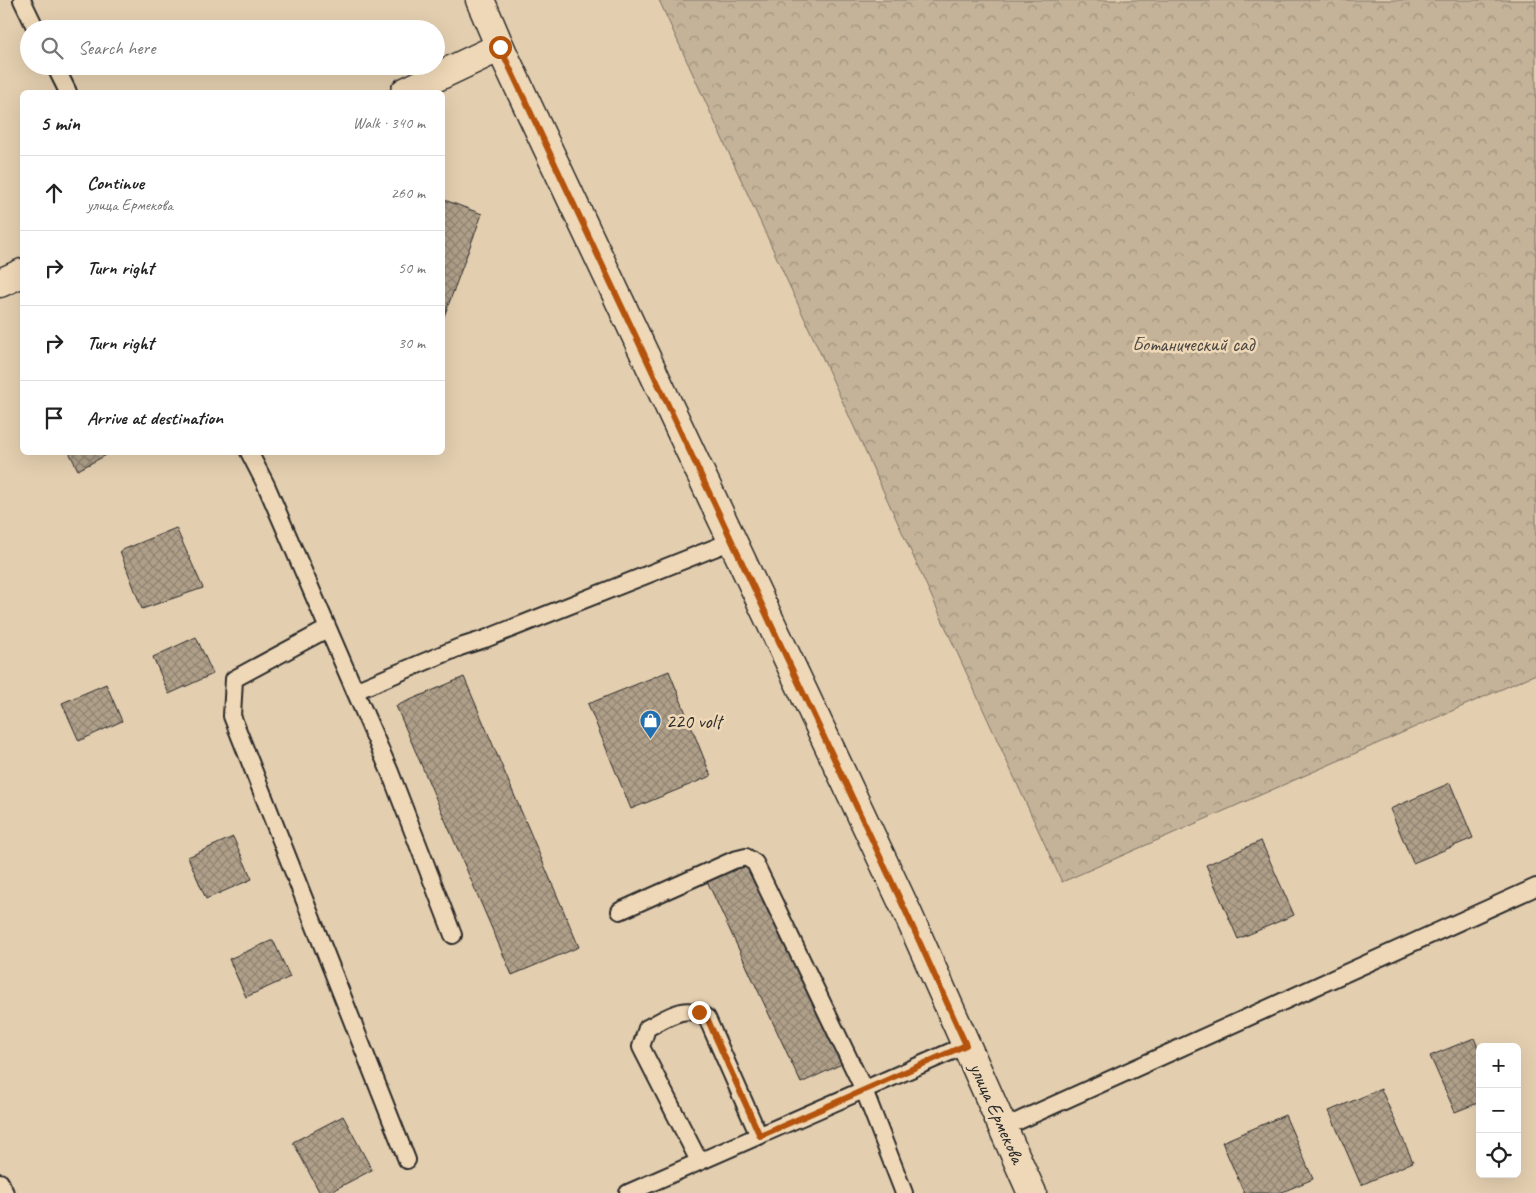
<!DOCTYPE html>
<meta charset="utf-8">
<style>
:root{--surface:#fff;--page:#f6f6f6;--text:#222;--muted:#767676;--line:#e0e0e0}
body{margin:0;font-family:Caveat,sans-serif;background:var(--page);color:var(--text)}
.controls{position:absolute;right:15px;bottom:15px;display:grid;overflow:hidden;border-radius:8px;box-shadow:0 5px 20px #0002}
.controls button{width:45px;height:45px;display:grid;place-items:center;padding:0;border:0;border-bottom:1px solid var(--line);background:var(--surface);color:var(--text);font:25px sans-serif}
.stop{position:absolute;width:15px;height:15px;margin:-11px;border:4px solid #b45309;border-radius:50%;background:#fff}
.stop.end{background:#b45309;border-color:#fff;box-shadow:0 1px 5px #0008}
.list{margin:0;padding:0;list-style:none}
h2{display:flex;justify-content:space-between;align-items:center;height:65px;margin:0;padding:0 20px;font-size:21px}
h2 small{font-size:16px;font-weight:400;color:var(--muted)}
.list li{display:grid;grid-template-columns:32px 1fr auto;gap:15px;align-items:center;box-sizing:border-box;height:75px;padding:0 20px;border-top:1px solid var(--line)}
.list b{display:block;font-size:19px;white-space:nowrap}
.list p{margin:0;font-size:16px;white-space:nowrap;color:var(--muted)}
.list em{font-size:16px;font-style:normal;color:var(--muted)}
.icon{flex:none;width:28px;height:28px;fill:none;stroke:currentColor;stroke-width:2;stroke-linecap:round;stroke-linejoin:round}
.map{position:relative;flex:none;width:1536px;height:1193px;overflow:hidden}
.search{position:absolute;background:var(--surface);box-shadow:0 5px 20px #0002;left:20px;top:20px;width:425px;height:55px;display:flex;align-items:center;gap:12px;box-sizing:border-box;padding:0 18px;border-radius:28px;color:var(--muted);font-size:19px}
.panel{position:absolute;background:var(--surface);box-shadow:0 5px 20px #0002;left:20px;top:90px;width:425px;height:365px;border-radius:8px}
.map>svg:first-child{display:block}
</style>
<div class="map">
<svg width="1536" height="1193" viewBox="0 0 1536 1193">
<defs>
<pattern id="forest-crowns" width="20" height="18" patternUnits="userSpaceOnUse" patternTransform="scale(1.25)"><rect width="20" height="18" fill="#c4b399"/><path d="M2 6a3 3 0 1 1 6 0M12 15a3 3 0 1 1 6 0" fill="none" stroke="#9f927d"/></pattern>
<pattern id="building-cross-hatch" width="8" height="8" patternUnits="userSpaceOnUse" patternTransform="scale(1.25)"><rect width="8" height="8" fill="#b0a08a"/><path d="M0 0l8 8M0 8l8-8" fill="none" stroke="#8f8371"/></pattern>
</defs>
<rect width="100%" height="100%" fill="#e3ceaf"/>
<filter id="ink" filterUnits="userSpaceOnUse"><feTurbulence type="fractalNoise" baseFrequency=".02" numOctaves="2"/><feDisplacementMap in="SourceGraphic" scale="10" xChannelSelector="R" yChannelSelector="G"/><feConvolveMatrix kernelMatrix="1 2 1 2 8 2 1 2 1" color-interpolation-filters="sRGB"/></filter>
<g filter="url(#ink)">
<path fill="url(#forest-crowns)" stroke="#786f62" d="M659,0h877v674l-474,208z"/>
<g fill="url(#building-cross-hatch)" stroke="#2b2b2b">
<path d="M442,199l40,15 -40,108z"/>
<path d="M69,452h43l-34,18z"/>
<path d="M176,528l27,60 -61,21 -22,-58z"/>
<path d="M196,637l17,37 -44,20 -16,-37z"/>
<path d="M669,671l42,105 -80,33 -43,-105z"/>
<path d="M464,677l115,270 -67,28 -116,-269z"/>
<path d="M106,684l16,37 -43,20 -17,-38z"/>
<path d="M1450,783l23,55 -60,25 -23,-54z"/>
<path d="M233,837l19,42 -46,20 -18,-42z"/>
<path d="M1261,841l33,74 -56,24 -32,-74z"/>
<path d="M750,861l94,202 -43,20 -94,-202z"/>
<path d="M273,940l17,37 -44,20 -17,-38z"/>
<path d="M1474,1038l6,14v50l-25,10 -25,-56z"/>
<path d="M1381,1089l32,73 -52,23 -32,-74z"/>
<path d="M1285,1115l28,64 -33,14h-36l-22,-51z"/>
<path d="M343,1116l29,54 -44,23h-8l-27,-51z"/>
</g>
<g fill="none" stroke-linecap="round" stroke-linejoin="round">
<defs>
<g id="service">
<path d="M22,0l14,29"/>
<path d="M55,66l13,26"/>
<path d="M249,452l17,33 124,287 63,163"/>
<path d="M327,629l-93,50 -2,37 175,444"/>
<path d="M355,691l105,-44 25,-8 247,-98"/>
<path d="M620,911l114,-51 12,-3 9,6 109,227 40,103"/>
<path d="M1003,1128l533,-241"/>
<path d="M699,1161l-58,-114 6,-19c20,-10 39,-26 60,-10l52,118"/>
<path d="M0,1182l5,11"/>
<path d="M628,1193l338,-148"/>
</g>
<g id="minor">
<path d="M405,92l95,-45"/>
<path d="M0,283l22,-10"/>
</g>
<path id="secondary" d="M480,0l20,47 407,865 125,281"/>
</defs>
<use href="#service" stroke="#2b2b2b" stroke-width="20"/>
<use href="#minor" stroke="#2b2b2b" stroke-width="31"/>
<use href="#secondary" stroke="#2b2b2b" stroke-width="31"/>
<use href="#service" stroke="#efd8b7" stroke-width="16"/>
<use href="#minor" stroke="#efd8b7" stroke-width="28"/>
<use href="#secondary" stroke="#efd8b7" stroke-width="28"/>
</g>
</g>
<g fill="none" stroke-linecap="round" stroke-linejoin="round" filter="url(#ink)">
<path stroke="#b45309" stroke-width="6" d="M500,47l406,865 60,133 -206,91 -53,-118 -8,-6"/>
</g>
<defs>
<symbol id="shop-pin" viewBox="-11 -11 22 30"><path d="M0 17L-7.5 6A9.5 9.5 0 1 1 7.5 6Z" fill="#1f6fb2" stroke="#efd8b7"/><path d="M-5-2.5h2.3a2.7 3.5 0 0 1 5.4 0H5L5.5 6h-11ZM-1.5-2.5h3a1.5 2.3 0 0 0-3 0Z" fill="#fff"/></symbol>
</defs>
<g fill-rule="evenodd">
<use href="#shop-pin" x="638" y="708" width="25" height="34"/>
</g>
<g text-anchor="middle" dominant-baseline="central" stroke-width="5" stroke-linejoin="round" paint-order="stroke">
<g font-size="20" fill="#4a4641" stroke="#efd8b7">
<text x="1193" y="344">Ботанический сад</text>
</g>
<g font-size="20" fill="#2b2b2b" stroke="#efd8b7" text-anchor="start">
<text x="666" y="721">220 volt</text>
</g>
<g font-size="20" fill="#2b2b2b" stroke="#efd8b7">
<text transform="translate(997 1113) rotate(66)">улица Ермекова</text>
</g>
</g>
</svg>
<div class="controls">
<button>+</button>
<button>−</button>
<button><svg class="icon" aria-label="locate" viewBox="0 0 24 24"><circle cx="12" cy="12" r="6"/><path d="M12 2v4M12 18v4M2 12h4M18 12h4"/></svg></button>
</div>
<div class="stop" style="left:500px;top:47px"></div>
<div class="stop end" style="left:699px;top:1012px"></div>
<div class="search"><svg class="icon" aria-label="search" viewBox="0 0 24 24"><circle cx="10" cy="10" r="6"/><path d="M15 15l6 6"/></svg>Search here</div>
<section class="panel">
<h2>5 min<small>Walk · 340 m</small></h2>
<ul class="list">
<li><svg class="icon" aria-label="ahead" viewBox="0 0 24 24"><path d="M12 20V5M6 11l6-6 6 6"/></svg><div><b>Continue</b><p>улица Ермекова</p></div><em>260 m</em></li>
<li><svg class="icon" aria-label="right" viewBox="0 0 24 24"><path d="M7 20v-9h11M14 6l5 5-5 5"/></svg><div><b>Turn right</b></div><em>50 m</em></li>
<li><svg class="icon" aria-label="right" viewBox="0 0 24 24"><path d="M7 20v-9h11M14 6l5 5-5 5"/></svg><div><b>Turn right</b></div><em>30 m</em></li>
<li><svg class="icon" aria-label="arrive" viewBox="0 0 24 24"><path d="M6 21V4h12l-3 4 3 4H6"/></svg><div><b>Arrive at destination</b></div></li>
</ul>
</section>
</div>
